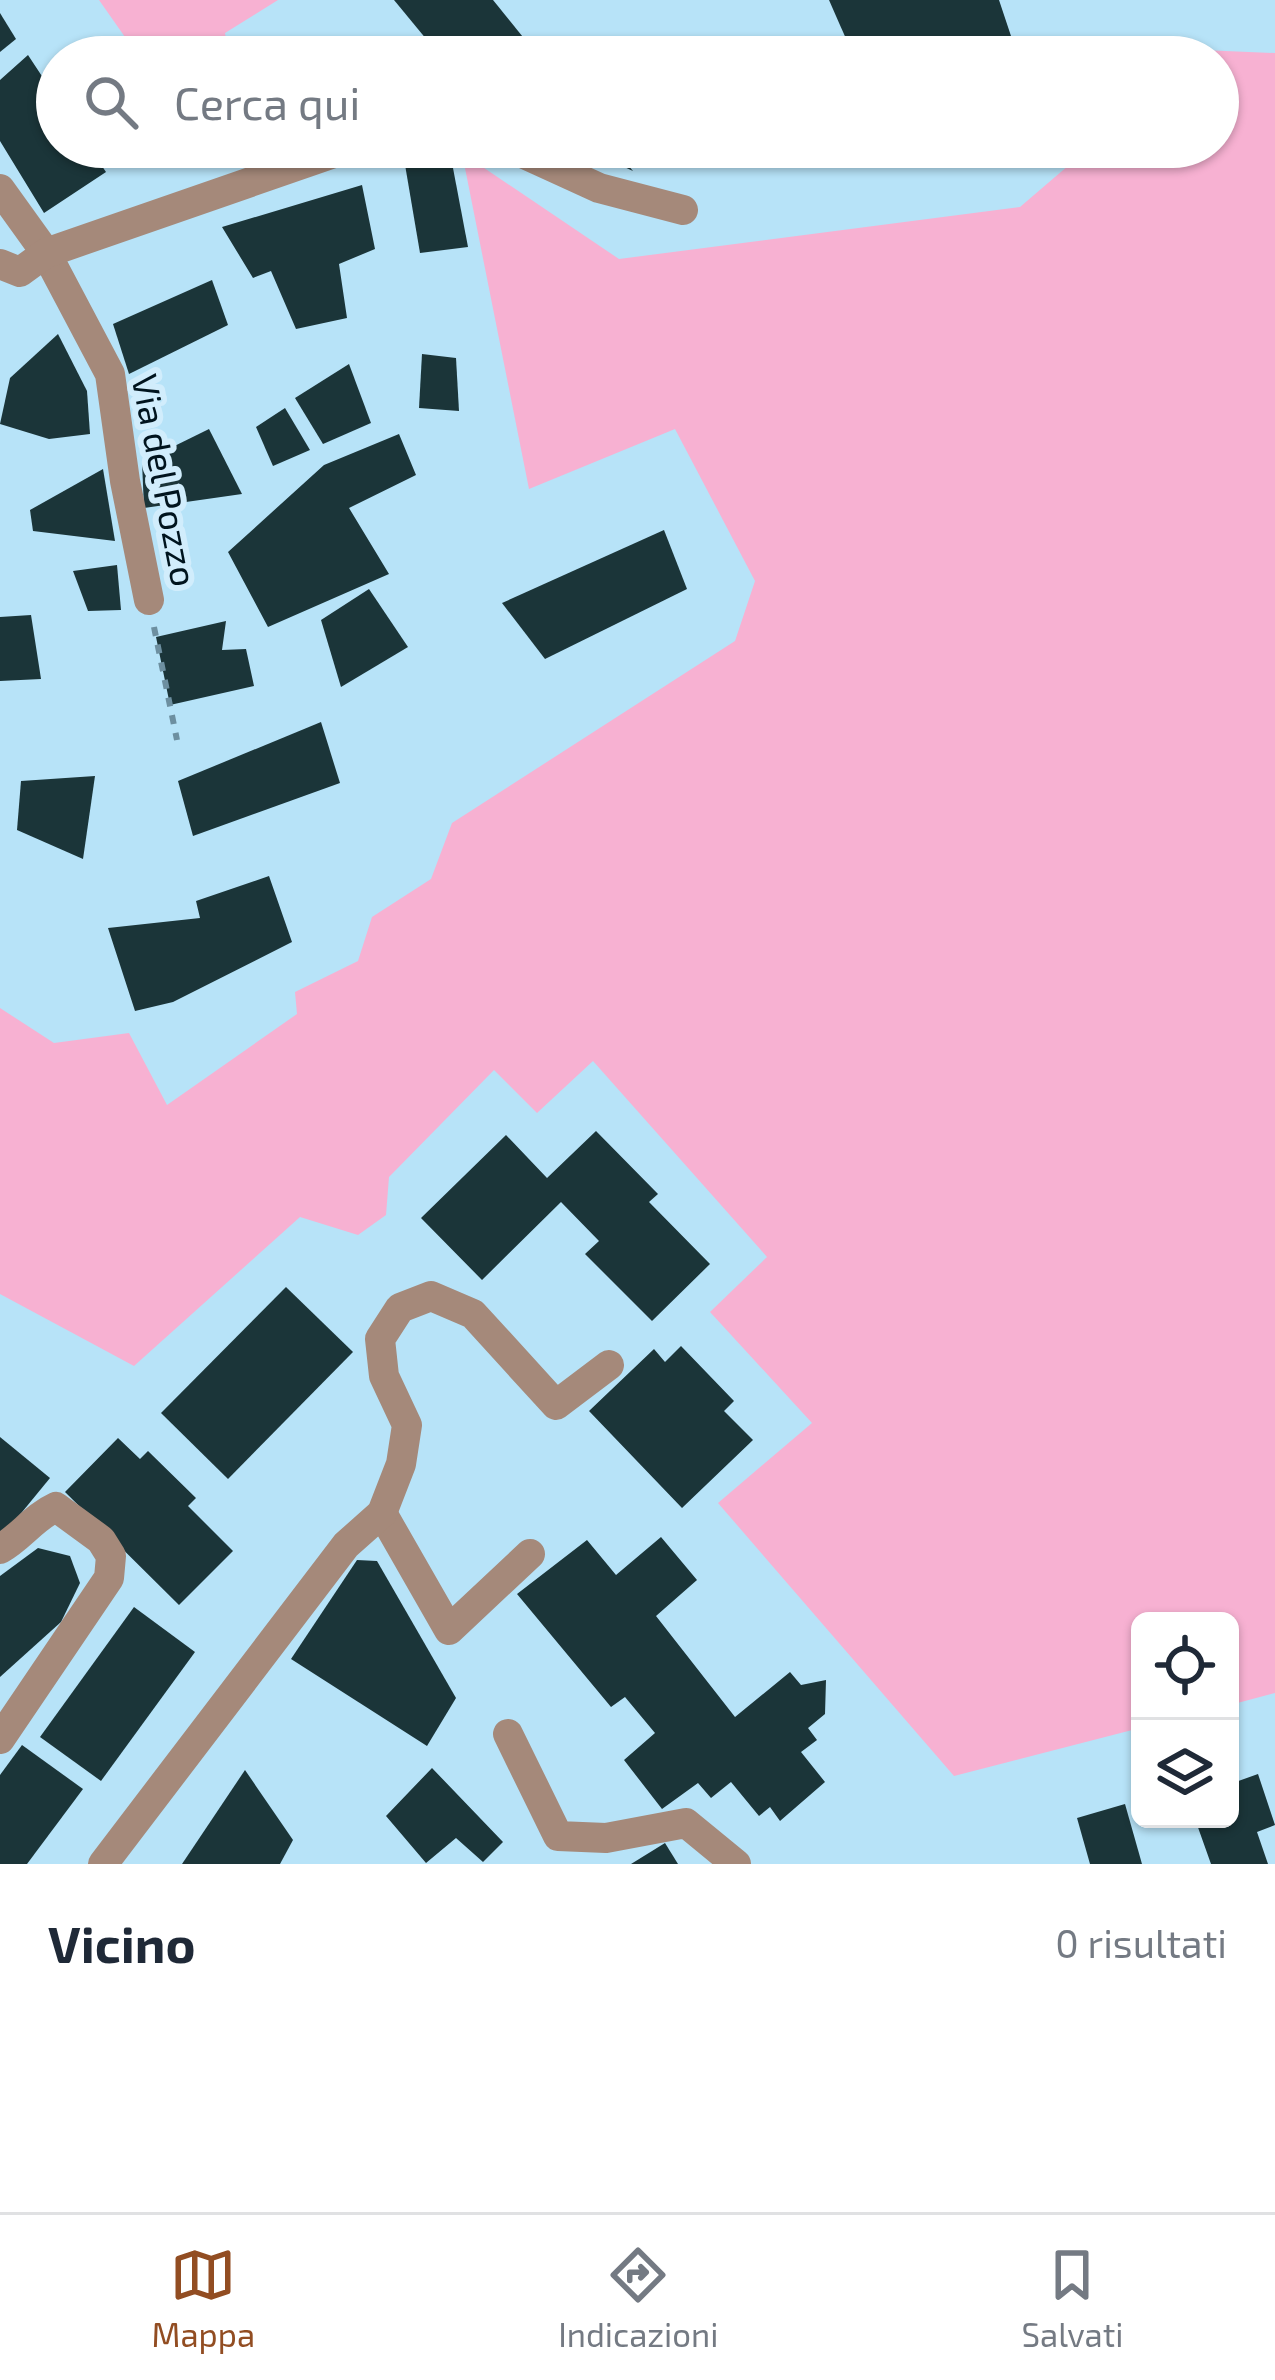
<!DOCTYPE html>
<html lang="it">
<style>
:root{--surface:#fff;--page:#f2f2f3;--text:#1f2937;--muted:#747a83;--line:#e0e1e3;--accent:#924d22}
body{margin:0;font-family:"Exo 2",sans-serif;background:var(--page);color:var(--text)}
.controls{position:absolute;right:36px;bottom:36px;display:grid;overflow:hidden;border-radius:18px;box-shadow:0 3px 9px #0004}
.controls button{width:108px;height:108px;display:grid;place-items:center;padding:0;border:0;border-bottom:3px solid var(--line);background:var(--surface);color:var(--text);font:60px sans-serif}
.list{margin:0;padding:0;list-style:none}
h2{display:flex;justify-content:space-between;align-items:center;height:156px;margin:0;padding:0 48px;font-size:51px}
h2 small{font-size:39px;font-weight:400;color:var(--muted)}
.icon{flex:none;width:66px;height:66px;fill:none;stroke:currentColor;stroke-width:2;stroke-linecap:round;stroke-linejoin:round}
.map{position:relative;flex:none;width:1275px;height:1864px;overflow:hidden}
.search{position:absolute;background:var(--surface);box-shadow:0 3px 9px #0004;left:36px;right:36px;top:36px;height:132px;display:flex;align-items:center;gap:30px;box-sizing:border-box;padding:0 42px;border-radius:66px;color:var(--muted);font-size:45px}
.sheet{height:348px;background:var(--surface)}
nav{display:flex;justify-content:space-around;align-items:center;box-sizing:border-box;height:168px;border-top:3px solid var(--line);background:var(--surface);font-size:33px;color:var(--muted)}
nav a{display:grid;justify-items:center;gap:6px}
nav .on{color:var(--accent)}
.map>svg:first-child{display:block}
</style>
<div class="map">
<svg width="1275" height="1864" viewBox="0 0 1275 1864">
<rect width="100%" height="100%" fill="#b7e3f8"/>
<g fill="#f7b1d2">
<path d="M99,0h179l-53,33 4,24h-90z"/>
<path d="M1202,50l73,3v1640l-45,12v-84h-90v107l-186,48 -236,-273 94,-80 -102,-111 57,-55 -174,-196 -56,52 -43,-43 -105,107 -3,38 -28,20 -58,-18 -166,149 -134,-72v-286l54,35 75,-10 38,72 130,-91 -2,-22 63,-31 14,-44 59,-38 21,-56 283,-182 20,-60 -80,-152 -146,60 -67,-336 157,106 401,-52 70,-60h128v-90h-24z"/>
</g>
<g fill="#1b3539">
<path d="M394,0h99l46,57h-98z"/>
<path d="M829,0h170l19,57h-164z"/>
<path d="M0,13l16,26 -16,13z"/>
<path d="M28,55l29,44v48h32l17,25 -62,41 -44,-72v-61z"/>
<path d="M402,147h47l19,100 -48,6z"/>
<path d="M581,147h32l20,24z"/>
<path d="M362,185l13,64 -36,15 8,54 -51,11 -25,-58 -18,7 -31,-51z"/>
<path d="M212,280l16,45 -99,49 -16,-50z"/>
<path d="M58,334l29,57 3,43 -41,5 -49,-15 10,-46z"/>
<path d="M422,354l34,4 3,53 -40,-3z"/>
<path d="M349,364l22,59 -48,21 -28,-46z"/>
<path d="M285,408l25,42 -37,16 -17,-39z"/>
<path d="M209,429l33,65 -98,14 -2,-46z"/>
<path d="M399,434l17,41 -67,33 40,66 -121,53 -40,-75 96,-87z"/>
<path d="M103,469l12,72 -82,-10 -3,-21z"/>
<path d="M664,530l23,59 -142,70 -43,-56z"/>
<path d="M117,565l4,45 -33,1 -15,-40z"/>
<path d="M369,589l39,58 -67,40 -20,-67z"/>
<path d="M31,615l10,64 -41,2v-64z"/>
<path d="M226,621l-4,29 24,-1 8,37 -84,19 -14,-68z"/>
<path d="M321,722l19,61 -147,53 -15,-55z"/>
<path d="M95,776l-12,83 -66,-29 4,-49z"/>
<path d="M269,876l23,66 -119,60 -38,9 -27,-83 92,-10 -4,-17z"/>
<path d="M596,1131l62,63 -9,8 61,62 -58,57 -67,-67 14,-13 -38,-39 -79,78 -61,-62 85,-83 41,43z"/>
<path d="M286,1287l67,65 -125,127 -67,-66z"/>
<path d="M681,1346l53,55 -10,10 29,29 -71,68 -93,-97 65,-62 11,13z"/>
<path d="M0,1437l50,41 -50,61z"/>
<path d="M118,1438l22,21 8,-8 48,47 -8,8 45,45 -54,54 -114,-113z"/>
<path d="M661,1537l36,43 -41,36 79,101 55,-45 11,13 25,-5 -1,34 -17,14 9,12 -16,12 24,30 -45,39 -10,-14 -11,9 -28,-34 -20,16 -13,-15 -36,26 -38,-49 31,-27 -30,-36 -14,10 -94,-113 70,-54 29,35z"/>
<path d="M38,1548l32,8 10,27 -19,39 -61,55v-101z"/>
<path d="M357,1560l20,1 79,137 -29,48 -136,-87z"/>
<path d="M134,1607l61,45 -94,129 -61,-44z"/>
<path d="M22,1745l61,44 -56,75h-27v-89z"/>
<path d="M432,1768l71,74 -20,20 -27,-24 -30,25 -40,-47z"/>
<path d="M245,1770l48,70 -13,24h-98z"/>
<path d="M1258,1774l17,51 -18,7 11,32h-57l-16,-45h35v-35z"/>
<path d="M1125,1804l17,60h-52l-13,-46z"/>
<path d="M665,1843l13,21h-47z"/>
</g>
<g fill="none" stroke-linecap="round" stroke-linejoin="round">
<path stroke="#6d8fa0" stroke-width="6" stroke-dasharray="9 9" stroke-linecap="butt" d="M154,627l23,113"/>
<g stroke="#a5897a" stroke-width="30">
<path d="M509,147l90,41 84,22"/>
<path d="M0,189l46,64 64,121 15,107 24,119"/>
<path d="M0,264l20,8 26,-19 305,-106"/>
<path d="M382,1513l67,117 81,-76"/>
<path d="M0,1549c21,-12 34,-32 56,-42l45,33 10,16 -2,22 -109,161"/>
<path d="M508,1734l50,102 48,2 80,-15 50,41"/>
<path d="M103,1864l243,-319 36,-32 19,-49 6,-39 -23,-49 -4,-37 20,-31 31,-12 42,18 83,91 53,-40"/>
</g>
</g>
<g text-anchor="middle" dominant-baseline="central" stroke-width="12" stroke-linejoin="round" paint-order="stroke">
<g font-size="36" fill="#00141e" stroke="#d1edfc">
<text transform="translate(166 480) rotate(79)">Via del Pozzo</text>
</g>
</g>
</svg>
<div class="controls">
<button><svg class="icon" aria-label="locate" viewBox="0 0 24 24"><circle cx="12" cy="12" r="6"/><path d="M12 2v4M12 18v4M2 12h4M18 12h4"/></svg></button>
<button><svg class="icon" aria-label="layers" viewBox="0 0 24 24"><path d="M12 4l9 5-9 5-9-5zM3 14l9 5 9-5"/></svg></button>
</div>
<div class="search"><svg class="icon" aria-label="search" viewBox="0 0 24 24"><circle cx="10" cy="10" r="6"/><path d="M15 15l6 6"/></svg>Cerca qui</div>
</div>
<section class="sheet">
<h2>Vicino<small>0 risultati</small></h2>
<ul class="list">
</ul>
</section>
<nav>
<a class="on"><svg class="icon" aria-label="map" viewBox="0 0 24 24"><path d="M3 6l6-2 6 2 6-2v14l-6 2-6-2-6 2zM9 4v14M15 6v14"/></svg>Mappa</a>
<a><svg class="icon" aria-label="directions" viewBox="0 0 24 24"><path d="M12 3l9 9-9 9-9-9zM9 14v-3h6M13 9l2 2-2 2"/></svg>Indicazioni</a>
<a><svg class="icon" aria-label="saved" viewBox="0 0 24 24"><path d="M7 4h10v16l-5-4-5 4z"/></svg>Salvati</a>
</nav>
